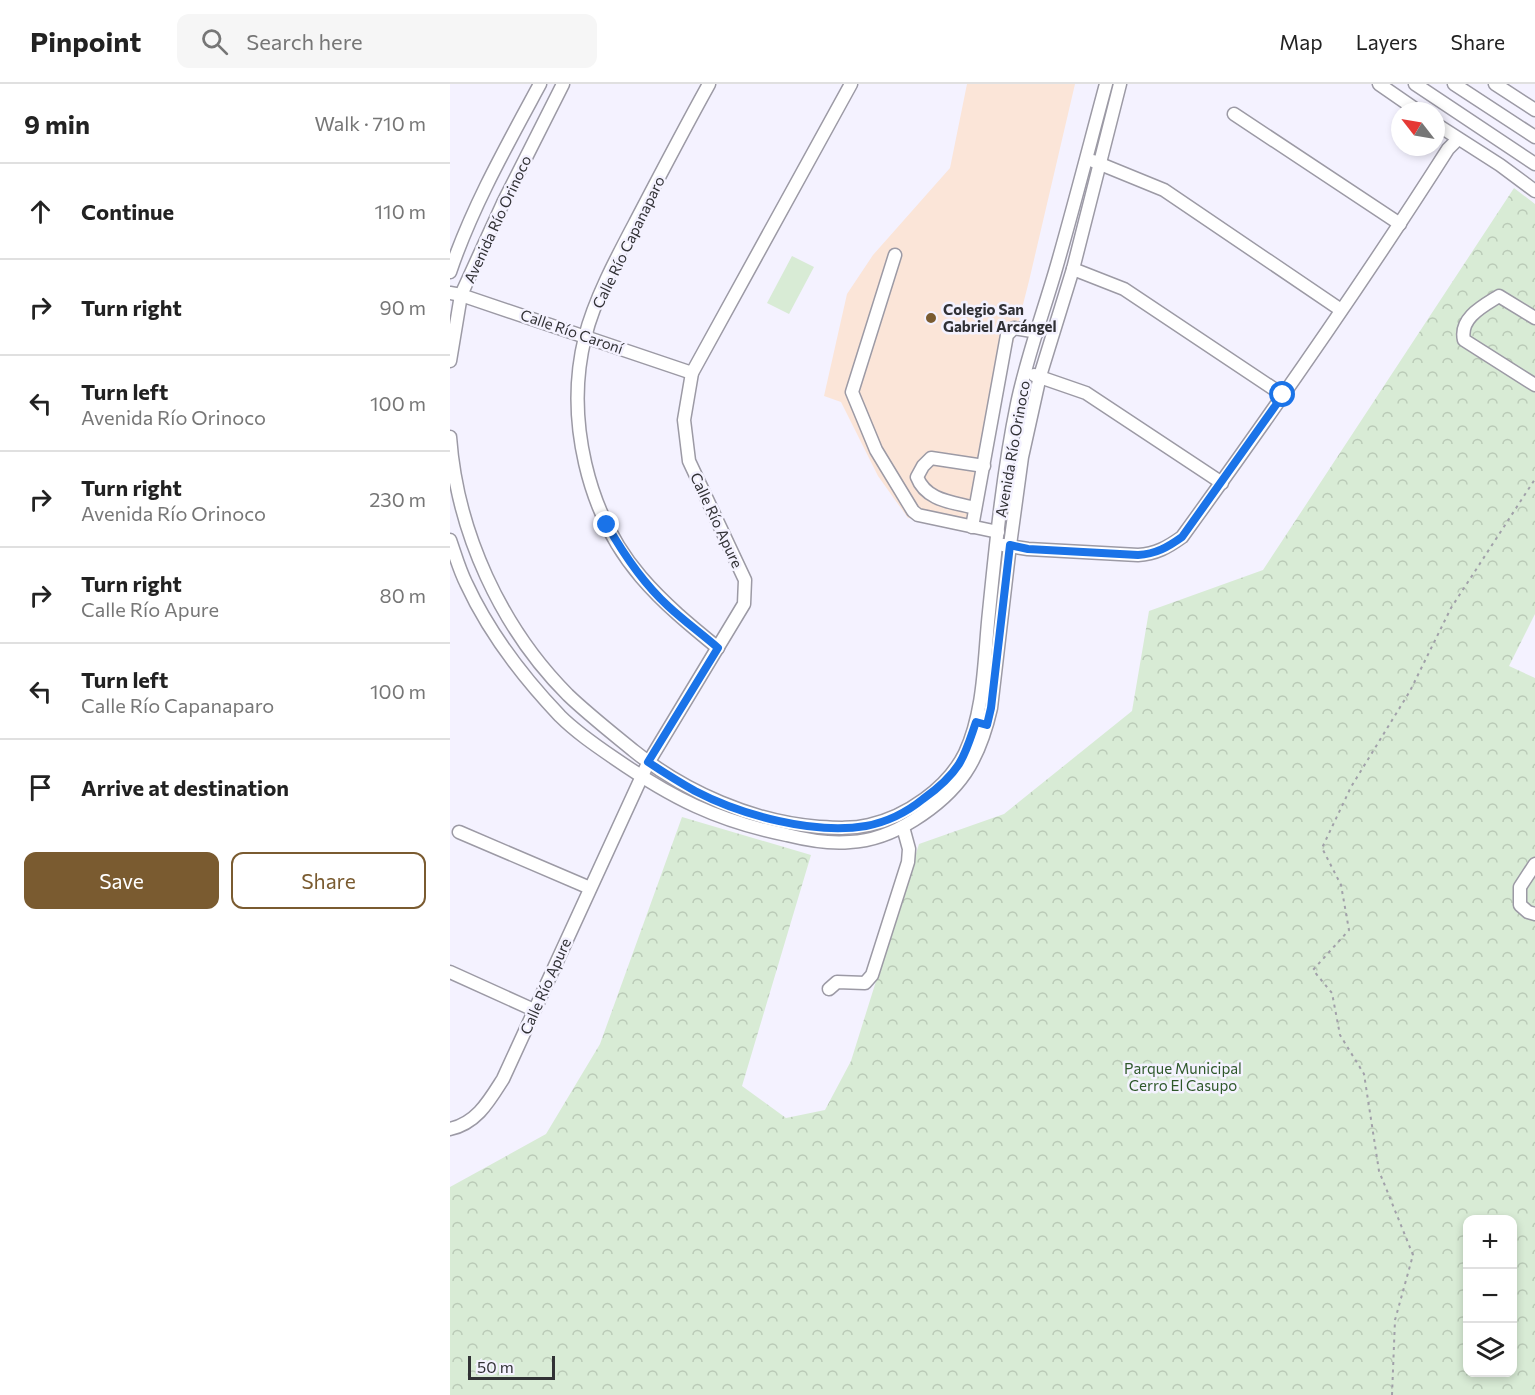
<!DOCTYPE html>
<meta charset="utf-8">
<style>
:root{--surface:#fff;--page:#f6f6f6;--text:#222;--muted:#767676;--line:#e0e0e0;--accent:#7a5b30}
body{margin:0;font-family:Commissioner,sans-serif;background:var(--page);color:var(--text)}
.controls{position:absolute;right:18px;bottom:18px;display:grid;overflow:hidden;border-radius:12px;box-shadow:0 3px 9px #0003}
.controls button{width:54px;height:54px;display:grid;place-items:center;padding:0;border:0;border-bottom:2px solid var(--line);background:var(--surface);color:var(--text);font:30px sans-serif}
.compass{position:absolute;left:941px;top:18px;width:54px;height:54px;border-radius:50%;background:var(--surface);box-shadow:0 3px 9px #0003;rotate:301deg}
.scale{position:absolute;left:18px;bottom:15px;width:87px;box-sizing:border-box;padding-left:6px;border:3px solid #313135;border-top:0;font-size:16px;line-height:21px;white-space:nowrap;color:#313135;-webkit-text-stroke:4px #f4f2ff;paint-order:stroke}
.stop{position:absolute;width:18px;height:18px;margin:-14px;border:4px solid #1a73e8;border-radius:50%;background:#fff}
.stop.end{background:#1a73e8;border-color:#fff;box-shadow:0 2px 6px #0008}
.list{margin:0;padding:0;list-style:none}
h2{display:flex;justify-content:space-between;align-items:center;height:78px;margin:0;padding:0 24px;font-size:26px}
h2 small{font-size:20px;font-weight:400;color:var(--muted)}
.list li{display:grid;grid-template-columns:39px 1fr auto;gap:18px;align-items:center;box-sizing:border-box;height:96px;padding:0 24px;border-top:2px solid var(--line)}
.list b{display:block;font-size:22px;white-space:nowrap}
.list p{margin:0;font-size:20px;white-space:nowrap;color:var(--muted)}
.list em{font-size:20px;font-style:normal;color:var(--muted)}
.actions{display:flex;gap:12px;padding:18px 24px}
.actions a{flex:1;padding:14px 0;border:2px solid var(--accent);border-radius:12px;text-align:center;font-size:21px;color:var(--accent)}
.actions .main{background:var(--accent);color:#fff}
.icon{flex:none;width:33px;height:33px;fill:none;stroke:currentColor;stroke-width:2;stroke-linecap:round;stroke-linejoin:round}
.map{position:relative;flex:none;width:1085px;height:1311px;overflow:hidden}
header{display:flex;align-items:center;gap:36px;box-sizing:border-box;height:84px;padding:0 30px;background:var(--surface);border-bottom:2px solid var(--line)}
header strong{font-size:28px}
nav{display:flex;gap:33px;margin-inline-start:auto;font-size:21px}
.search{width:420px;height:54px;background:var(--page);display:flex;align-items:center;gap:15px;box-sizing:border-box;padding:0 21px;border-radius:12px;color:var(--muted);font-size:22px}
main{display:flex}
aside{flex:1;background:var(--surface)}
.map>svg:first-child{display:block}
</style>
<header>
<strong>Pinpoint</strong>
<div class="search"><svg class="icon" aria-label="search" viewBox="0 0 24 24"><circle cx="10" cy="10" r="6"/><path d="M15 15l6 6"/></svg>Search here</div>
<nav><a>Map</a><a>Layers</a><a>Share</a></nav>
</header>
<main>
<aside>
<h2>9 min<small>Walk · 710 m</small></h2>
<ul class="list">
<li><svg class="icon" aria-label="ahead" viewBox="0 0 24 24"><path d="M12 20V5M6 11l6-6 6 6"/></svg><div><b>Continue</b></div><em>110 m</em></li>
<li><svg class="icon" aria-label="right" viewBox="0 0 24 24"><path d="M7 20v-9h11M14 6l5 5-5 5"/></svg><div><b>Turn right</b></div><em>90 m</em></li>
<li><svg class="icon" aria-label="left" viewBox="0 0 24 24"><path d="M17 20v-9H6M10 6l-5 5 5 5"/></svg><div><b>Turn left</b><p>Avenida Río Orinoco</p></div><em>100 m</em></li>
<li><svg class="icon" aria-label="right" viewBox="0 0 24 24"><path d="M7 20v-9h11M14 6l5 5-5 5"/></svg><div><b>Turn right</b><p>Avenida Río Orinoco</p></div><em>230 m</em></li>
<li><svg class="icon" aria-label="right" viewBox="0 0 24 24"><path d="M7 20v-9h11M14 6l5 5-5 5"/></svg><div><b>Turn right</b><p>Calle Río Apure</p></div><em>80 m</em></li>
<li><svg class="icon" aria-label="left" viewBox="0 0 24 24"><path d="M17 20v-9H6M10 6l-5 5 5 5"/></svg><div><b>Turn left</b><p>Calle Río Capanaparo</p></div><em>100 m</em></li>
<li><svg class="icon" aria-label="arrive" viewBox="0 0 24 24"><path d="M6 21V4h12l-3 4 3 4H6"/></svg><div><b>Arrive at destination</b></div></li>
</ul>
<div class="actions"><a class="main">Save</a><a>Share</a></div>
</aside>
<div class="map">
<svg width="1085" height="1311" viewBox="0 0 1085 1311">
<defs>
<pattern id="park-crowns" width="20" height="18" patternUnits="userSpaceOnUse" patternTransform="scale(1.5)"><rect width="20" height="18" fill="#d8ebd5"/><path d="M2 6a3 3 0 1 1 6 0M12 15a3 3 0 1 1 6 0" fill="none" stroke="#bacab7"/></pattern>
</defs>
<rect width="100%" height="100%" fill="#f4f2ff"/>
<path fill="#fbe5d8" d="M517,0h108l-46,197 -32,125 -20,123 -69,-11 -30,-42 -37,-74 -17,-6 23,-102 26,-39 77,-87z"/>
<path fill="#d8ebd5" d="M342,172l22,11 -25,47 -22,-11z"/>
<path fill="url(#park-crowns)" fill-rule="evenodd" d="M1064,104l21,16v410l-26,52 26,12v717h-1085v-208l96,-53 54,-90 82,-227 129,38 -69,231 44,32 39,-8 26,-49 68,-217 85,-30 128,-103 17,-100 114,-41zM1018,1136h44v152h-44z"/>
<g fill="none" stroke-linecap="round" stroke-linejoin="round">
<defs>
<g id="minor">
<path d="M259,0c-25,45 -49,91 -73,137 -18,34 -42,79 -51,116 -20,81 2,177 56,240 23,27 50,49 77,71"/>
<path d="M929,0l39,27"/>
<path d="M965,0l120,80"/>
<path d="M1004,0l81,53"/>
<path d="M1045,0l40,26"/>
<path d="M784,30l166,110"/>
<path d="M986,40l64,41 35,26"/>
<path d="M643,77l71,29 177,120"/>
<path d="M445,171l-43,137 24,58 37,61 5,4 80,17"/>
<path d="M623,185l51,20 159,106"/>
<path d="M0,188c22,-65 57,-127 90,-188"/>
<path d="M0,209l11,2 231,78"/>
<path d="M1085,234l-36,-22c-16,10 -40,22 -35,44l71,45"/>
<path d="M0,277l11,-66 42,-92 60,-119"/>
<path d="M584,291l52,18 136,90"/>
<path d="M0,353c7,95 51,191 118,258 21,20 44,38 66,56 51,41 119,71 185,76 17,1 33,2 50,-2 37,-8 79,-37 96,-72 20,-43 19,-95 24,-141 7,-69 14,-140 28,-208 9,-44 25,-88 38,-132 18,-62 34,-125 51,-188"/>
<path d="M525,424c-22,-6 -49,-7 -58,-31l6,-11 8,-8 53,8"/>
<path d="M522,443l35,-192 7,-7 24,4"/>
<path d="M0,456c5,14 9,29 16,43 23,50 56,93 94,133 16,16 35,29 54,42 58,40 103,63 173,77 20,5 42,9 63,7 23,-1 45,-10 64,-22 46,-29 65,-59 77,-112l19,-163 12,-88 18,-81 33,-107 47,-185"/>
<path d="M553,461l25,4 110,6c18,-1 30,-8 44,-18 92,-127 182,-256 266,-388l10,-10"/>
<path d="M9,748l131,56"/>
<path d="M1085,780l-15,23v18l8,7 7,2"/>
<path d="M0,888l84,38"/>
<path d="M379,905l8,-7 28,1 7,-8 36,-113 1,-13 -6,-22"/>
<path d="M0,1045c27,-6 39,-28 53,-50l145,-316 96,-159 1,-24 -56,-119 -5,-41 8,-47 159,-289"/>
</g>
</defs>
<use href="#minor" stroke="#9c9aa5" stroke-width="15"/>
<path stroke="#a1a0a9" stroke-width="2" stroke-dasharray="3 4.5" stroke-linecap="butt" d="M942,1311l3,-75 18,-65 -34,-84 -15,-97 -24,-39 -8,-42 -19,-23 36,-40 -8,-45 -19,-37 29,-61 59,-96 41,-83 84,-129"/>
<use href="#minor" stroke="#fff" stroke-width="12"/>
</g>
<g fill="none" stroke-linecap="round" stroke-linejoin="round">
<path stroke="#1a73e8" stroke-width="8" d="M157,441c17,30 36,58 61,81 16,15 34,28 50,42l-70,114c15,10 31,20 47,29 46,24 119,44 171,35 21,-4 41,-14 57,-27 14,-10 27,-21 36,-35 8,-13 12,-28 17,-42l11,3 4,-17 19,-163 18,4 110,6c18,-1 30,-8 44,-18l101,-142"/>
</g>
<circle fill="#7a5b30" stroke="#f4f2ff" stroke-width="2" cx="481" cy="234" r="6"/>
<g text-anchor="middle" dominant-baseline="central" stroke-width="5" stroke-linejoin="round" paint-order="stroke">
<g font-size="15" fill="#313135" stroke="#f4f2ff">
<text transform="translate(47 135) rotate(-65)">Avenida Río Orinoco</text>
<text transform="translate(178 158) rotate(-64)">Calle Río Capanaparo</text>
<text transform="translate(122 247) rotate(19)">Calle Río Caroní</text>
<text transform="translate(562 365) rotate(-80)">Avenida Río Orinoco</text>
<text transform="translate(267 436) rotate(65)">Calle Río Apure</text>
<text transform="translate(95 902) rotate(-66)">Calle Río Apure</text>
</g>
<g font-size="15" font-weight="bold" fill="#313135" stroke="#f4f2ff" text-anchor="start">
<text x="493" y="225">Colegio San<tspan x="493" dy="17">Gabriel Arcángel</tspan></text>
</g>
<g font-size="15" fill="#2e582a" stroke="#f4f2ff">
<text x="733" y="984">Parque Municipal<tspan x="733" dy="17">Cerro El Casupo</tspan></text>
</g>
</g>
</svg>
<div class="controls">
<button>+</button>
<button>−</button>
<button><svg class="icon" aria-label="layers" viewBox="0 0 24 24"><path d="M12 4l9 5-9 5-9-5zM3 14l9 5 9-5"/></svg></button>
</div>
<svg class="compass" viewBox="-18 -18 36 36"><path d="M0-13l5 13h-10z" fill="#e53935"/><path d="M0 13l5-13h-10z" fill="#767676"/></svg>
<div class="scale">50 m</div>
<div class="stop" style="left:833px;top:311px"></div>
<div class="stop end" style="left:157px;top:441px"></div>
</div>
</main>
